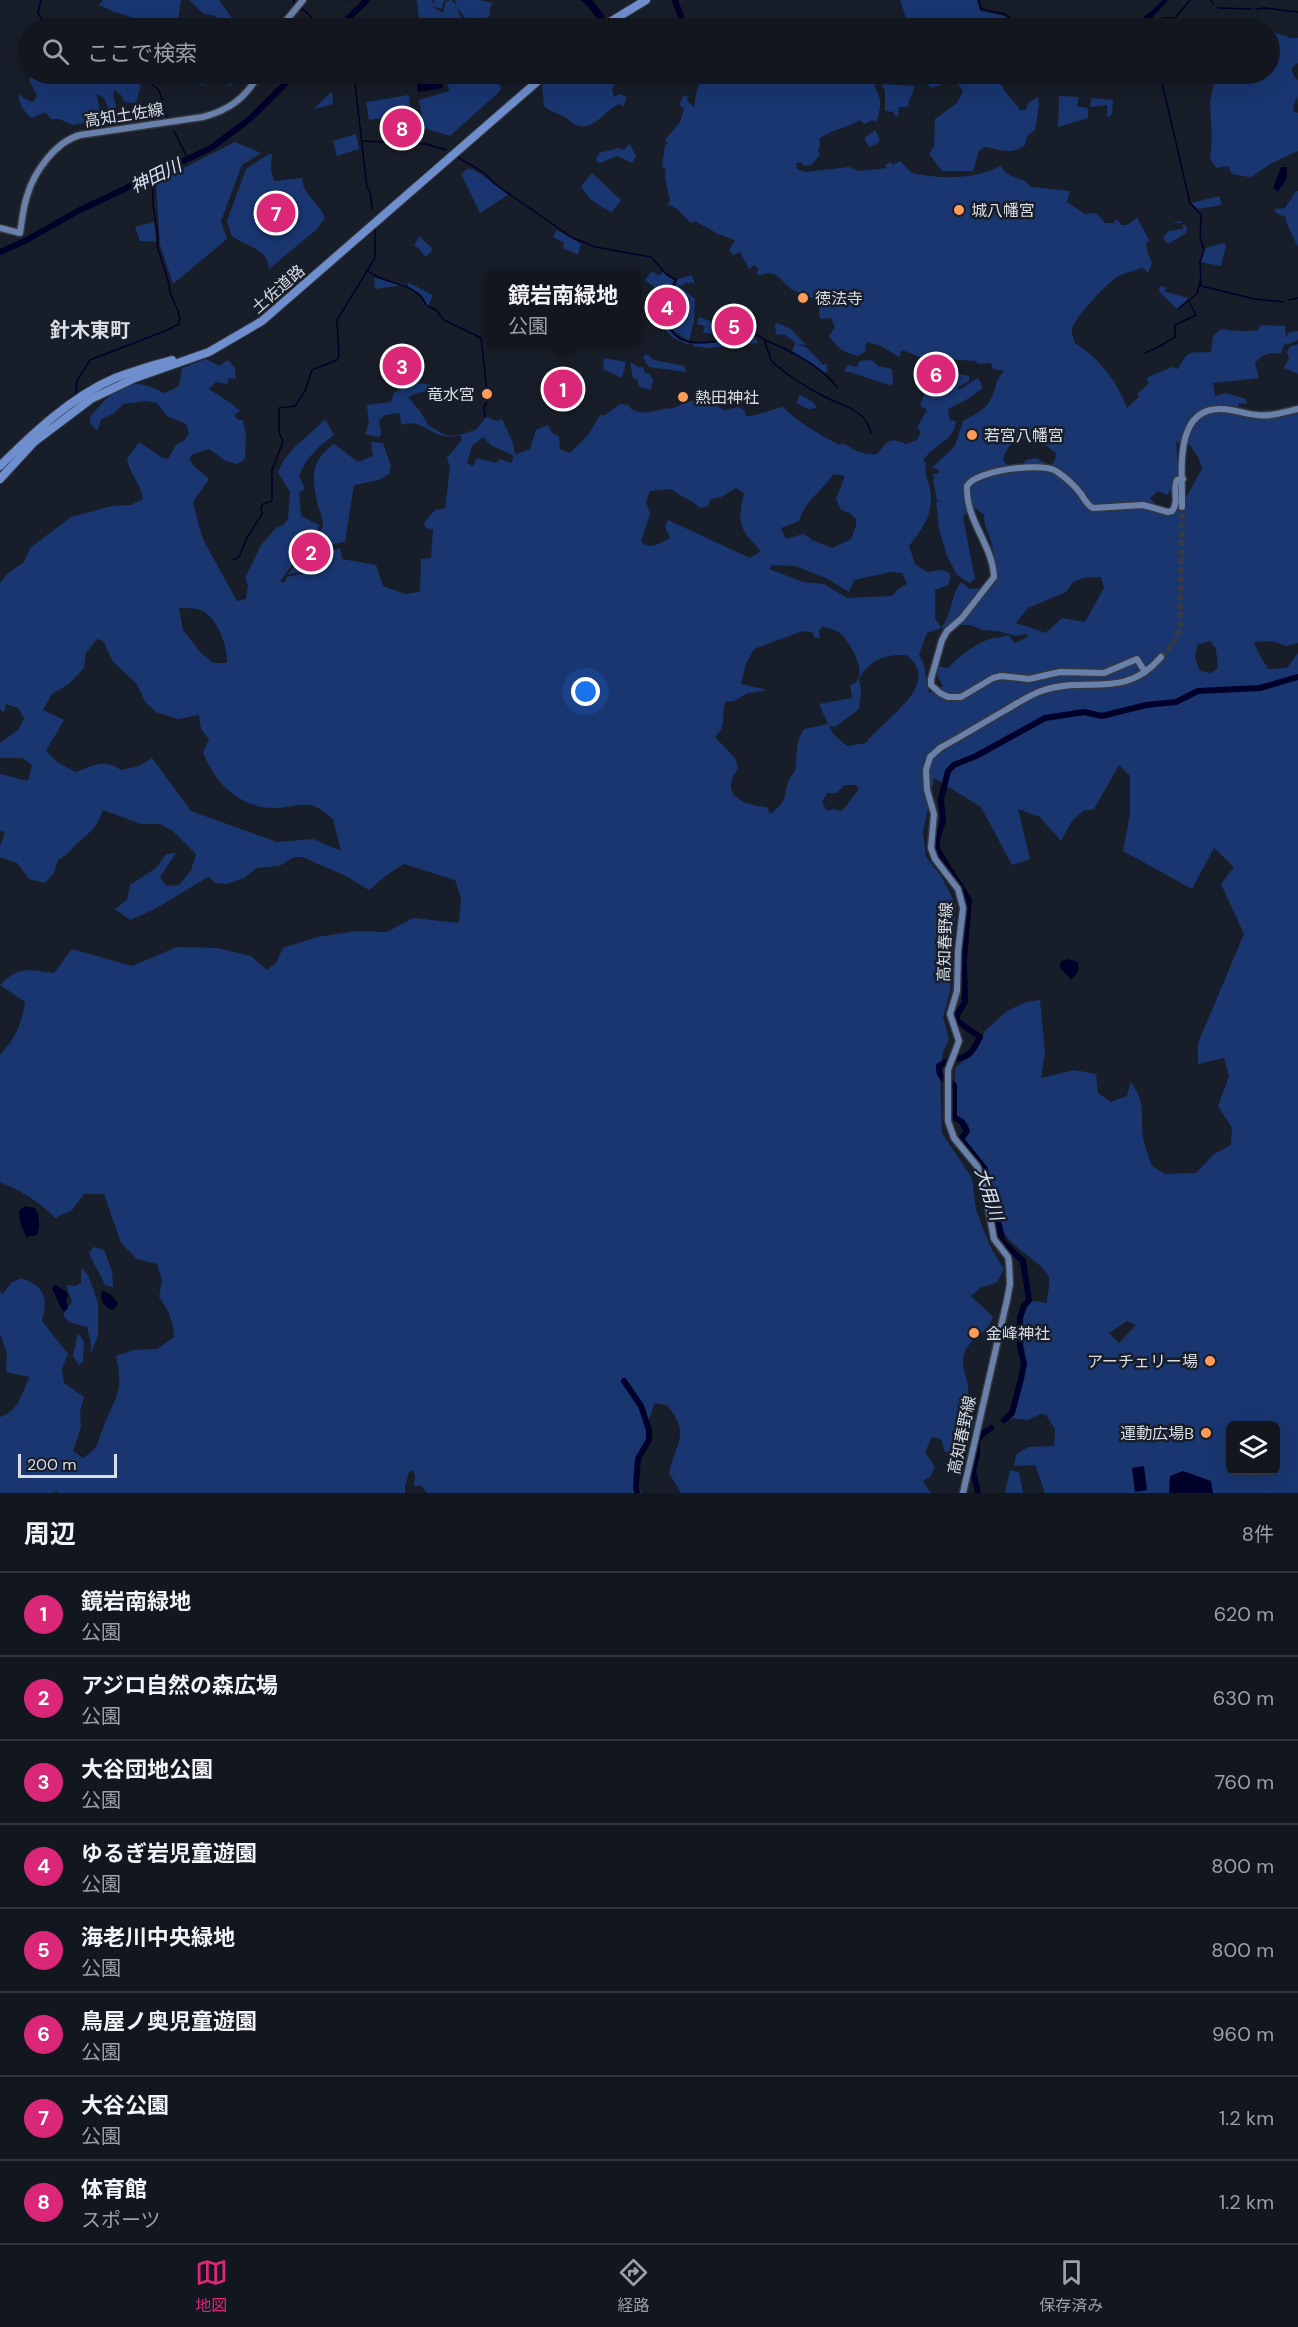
<!DOCTYPE html>
<html lang="ja">
<meta charset="utf-8">
<style>
:root{--surface:#12161f;--page:#1b1f28;--text:#f1f3f6;--muted:#9c9fa4;--line:#31353d;--accent:#db2777}
body{margin:0;font-family:"DM Sans","Noto Sans JP",sans-serif;background:var(--page);color:var(--text)}
.controls{position:absolute;right:18px;bottom:18px;display:grid;overflow:hidden;border-radius:9px;box-shadow:0 6px 24px #0002}
.controls button{width:54px;height:54px;display:grid;place-items:center;padding:0;border:0;border-bottom:2px solid var(--line);background:var(--surface);color:var(--text);font:30px sans-serif}
.scale{position:absolute;left:18px;bottom:15px;width:99px;box-sizing:border-box;padding-left:6px;border:3px solid #d9dde5;border-top:0;font-size:16px;line-height:21px;white-space:nowrap;color:#d9dde5;-webkit-text-stroke:4px #181e29;paint-order:stroke}
.you{position:absolute;left:586px;top:692px;width:21px;height:21px;margin:-15px;border:4px solid #fff;border-radius:50%;background:#1a73e8;box-shadow:0 0 0 9px #1a73e833}
.badge{display:grid;place-items:center;width:39px;height:39px;border-radius:50%;background:var(--accent);color:#fff;font-size:20px;font-weight:700}
.pin{position:absolute;translate:-50% -50%;border:3px solid #fff;box-shadow:0 2px 6px #0006}
.popup{position:absolute;left:485px;top:269px;width:156px;height:78px;box-sizing:border-box;display:grid;place-content:center;border-radius:9px;background:var(--surface);filter:drop-shadow(0 2px 4px #0005);font-size:20px;white-space:nowrap;color:var(--muted)}
.popup b{font-size:22px;color:var(--text)}
.popup::after{content:'';position:absolute;left:50%;top:100%;margin-left:-12px;border:12px solid transparent;border-top-color:var(--surface)}
.list{margin:0;padding:0;list-style:none}
h2{display:flex;justify-content:space-between;align-items:center;height:78px;margin:0;padding:0 24px;font-size:26px}
h2 small{font-size:20px;font-weight:400;color:var(--muted)}
.list li{display:grid;grid-template-columns:39px 1fr auto;gap:18px;align-items:center;box-sizing:border-box;height:84px;padding:0 24px;border-top:2px solid var(--line)}
.list b{display:block;font-size:22px;white-space:nowrap}
.list p{margin:0;font-size:20px;white-space:nowrap;color:var(--muted)}
.list em{font-size:20px;font-style:normal;color:var(--muted)}
.icon{flex:none;width:33px;height:33px;fill:none;stroke:currentColor;stroke-width:2;stroke-linecap:round;stroke-linejoin:round}
.map{position:relative;flex:none;width:1298px;height:1493px;overflow:hidden}
.search{position:absolute;background:var(--surface);box-shadow:0 6px 24px #0002;left:18px;right:18px;top:18px;height:66px;display:flex;align-items:center;gap:15px;box-sizing:border-box;padding:0 21px;border-radius:33px;color:var(--muted);font-size:22px}
.sheet{height:750px;background:var(--surface)}
nav{display:flex;justify-content:space-around;align-items:center;box-sizing:border-box;height:84px;border-top:2px solid var(--line);background:var(--surface);font-size:16px;color:var(--muted)}
nav a{display:grid;justify-items:center;gap:3px}
nav .on{color:var(--accent)}
.map>svg:first-child{display:block}
</style>
<div class="map">
<svg width="1298" height="1493" viewBox="0 0 1298 1493">
<rect width="100%" height="100%" fill="#181e29"/>
<g fill="#193671" fill-rule="evenodd">
<path d="M103,0h78l-4,27 -4,1h-26l-16,-11 -17,-5 -15,-7z"/>
<path d="M189,0h30l20,28h-17l2,-1 -8,-11 -12,-2z"/>
<path d="M415,0h18l-3,5 5,-5h12l-3,1 -2,8 -11,-3 12,7 3,-11 5,-2 6,5 -2,-5h23l15,3 -3,5v7l-8,7 -11,-4 -4,3 -10,-15 3,10 7,7 6,-4 10,9h-63l-3,-27z"/>
<path d="M900,0h77l3,11 24,5 12,9v3h-107z"/>
<path d="M1270,31l21,7h7v25l-7,5 4,10 3,2v26l-1,-9 -3,7 -1,7 5,2v38l-28,13 -17,12 -4,1 -17,-3 -4,-8 -12,2 -6,-9 2,-22 -2,-35 6,-28h54z"/>
<path d="M33,74h92l11,4 5,8 -5,16 -5,1 -7,-2 -3,-6 -7,-5 -1,6 3,10 -2,5 -4,1 -6,-14 -7,-4 3,20 -6,7 -21,4 -14,-6h-8l-6,-7 -13,6c-7,-5 -14,-15 -14,-24l9,6 7,2 3,-7 -8,-15z"/>
<path d="M190,74h56l-16,12 -4,-5 -26,4z"/>
<path d="M413,74h29l1,3 -29,4z"/>
<path d="M475,74h15l11,13 -1,4 -50,45 -26,-8 -5,-28 30,-9 -2,-14 12,-2 8,4z"/>
<path d="M553,74h56l3,4 14,2 -12,3 -2,7 2,7 6,-3 7,3 -4,10 -3,-3c-14,4 -25,28 -44,21 -5,-2 -7,-5 -11,-8 -7,-4 -15,-5 -21,-11l-2,-20z"/>
<path d="M711,74h156l10,10 -3,2c9,13 7,22 2,36l-4,-2 -8,4 -4,-4c-14,9 -27,8 -41,19l1,6 -2,5 2,5 -9,10 -8,1 -1,-3h-6l1,6 8,3 44,-5 9,4 29,-3 -2,-3 6,-3 1,3 8,-4 12,12c27,6 64,7 88,-7l9,9 16,6 6,6 39,4 -3,11 18,12 11,-1 9,10h9l2,-4 6,6h5l10,-7 12,22 -3,4 2,10 4,8 -4,11 -6,-6c-7,5 -13,4 -21,8 -11,4 -48,44 -49,54 -1,5 2,10 3,14 25,17 41,36 52,65l12,-11 -2,-3 12,-11 -3,-5 26,-11 6,2c10,-20 13,-16 33,-17l2,-16 8,-7c10,2 27,3 37,1l3,-5 24,1 1,12 2,-5 10,-2v9l-12,5 -1,-3 -4,12c-11,-3 -19,1 -26,9l4,15 -46,5 2,13 11,-3 20,6 1,5 -8,-1 -2,12c22,5 39,3 61,-3v231l-12,3 -14,-5 -18,1 5,12 9,15 19,-1 11,-15v840h-253l-10,-28 -21,1 2,-11 12,-8 26,-1 1,-17 -9,-14 -5,-1 -13,6 -18,-2c4,-8 17,-48 16,-54 -1,-24 -12,-44 6,-63l15,2c0,-7 3,-16 2,-24 -1,-13 -33,-29 -42,-42 -12,-19 -11,-42 -18,-63 -5,-14 -18,-27 -29,-36l9,-13 -15,-9 1,-48 20,-17 10,-20 22,-20 19,-9 14,-2 5,52 -4,26 33,-8 22,4 2,19 13,9 16,-6 4,-14c18,26 7,34 13,60 2,8 5,16 8,24l13,8 31,-1 18,-19 17,-9 1,-17 -14,-22 11,-30 -5,-18 -26,6v-21l46,-109 -23,-50 13,-17 -20,-19 -22,41 -69,-38 7,-36v-39l-11,-11 -25,44 -11,2 -11,10 -11,20 -21,-24 -22,-8 12,50 -18,6 -31,-58 -47,-29 -11,54 3,25 15,19 15,29 -6,87 -7,25 6,22 -6,13 -3,22 2,59 30,45 4,31 6,17 10,24 12,19 -7,13 -17,6 -9,8 22,21c-7,18 -11,13 -21,24 -16,19 -7,26 -4,45 1,9 -1,19 0,28l7,3 -6,27 -4,-1 -2,7 -4,3 -14,-1 -4,-13 -9,-2 -7,15 10,15 -5,10 -7,4 8,12h-250l-12,-20c7,-32 22,-38 -2,-68l-12,-2 -7,18 -2,17 -8,17 -2,17 5,21h-214l-5,-7h-8l1,-12 -3,-4 -3,2 -4,14v7h-348v-2l-5,2h-52v-76c20,-6 21,-25 30,-40l-24,-5 1,-19 -7,-19v-42l3,2 8,-11 10,-5c24,9 27,18 21,43l26,33 -6,14 2,15 20,14 -4,15 1,15 -8,24 10,7c17,-11 13,-13 20,-30 13,-33 21,-34 13,-72l18,-6 23,-1 17,-12c-1,-16 -5,-27 -15,-40l3,-16 -5,-17 -20,-5 -16,-16 -17,-49h-20l-12,16 -17,8c-16,-17 -34,-27 -55,-36v-127c16,-18 21,-29 25,-53l-25,-17c19,-20 29,-15 54,-12l18,-24 60,17 45,-19 40,1 34,8 16,14 9,-7 7,-15 34,-11 40,-6 30,1 26,-14 46,5 2,-26 -6,-17 -51,-16 -16,10 -19,16 -23,-14 -44,-19h-8l-15,9 -22,2 -13,10 -17,6 -11,-1 -8,-6 -53,32 -25,11 -15,-11 12,-9 3,-15 26,-17 10,-14 10,-1 -16,24 6,9 13,-1 12,-15 5,-16 -23,-23 -13,-7h-19l-38,-14c-8,20 -8,17 -23,31 -10,8 -9,12 -22,19l-4,13 -9,10 -16,-4 -12,-16 -17,-6v-11l5,-14 -5,-1v-57l28,7 4,-16 -10,-7h-22v-15l18,-13 6,-12 -6,-10 -12,-4 -2,9 -4,-4v-126l8,-10 16,-11 6,-14 41,-31 41,-11 19,-1 12,-6c-3,-18 -12,-22 -16,-40l12,-17 24,16 5,1 8,-14 9,-5 4,-7 -3,-9 -19,-8 -10,-13 -11,-2 -23,3 -10,10 -12,5 -4,12 -7,-8v-6c11,-13 28,-34 47,-33 9,0 20,6 28,9l14,-7 3,-18 24,-9 13,7 9,-6 7,8 1,11 -7,-1 -2,6 -11,-2 -7,7 23,15 8,7 -6,4 4,5h5l3,16 -1,23 -8,5 -11,-3 -17,-12 -16,5 -4,4 4,7 16,14 -16,23 7,28 4,11 33,60 9,-2 2,-14 -3,-7 16,-33 15,-17 7,-3 5,-6 2,-27 -12,-20c12,-27 29,-33 47,-53l9,16c-16,12 -28,22 -35,41l6,13 -6,4 2,23 18,9 -2,7 -37,49 4,2 3,-6 18,-4 20,-20 15,-5 2,11 34,6 7,21 22,8 15,-2 1,-33 10,-1 2,-28 -7,-2 -2,-5 11,-13 10,-2 5,-40 -3,-11c7,-5 9,-11 15,-17l-2,-5c-28,8 -35,-19 -59,-10l-1,-12 -15,2 -6,5 2,13 -2,4 -14,-3 4,-10 -2,-19 24,-3 3,-9c5,-2 8,-5 13,-7 18,-8 45,4 59,16 -18,-6 -38,-17 -58,-5l12,14 8,14 15,9 7,2 13,-2 14,-5 9,-12 11,4 5,-2 11,24 2,12 15,-6 6,-19 12,-5 4,8 7,4 1,12 10,4 18,-18 12,-20h5l15,-11 9,1 2,4c13,6 19,3 32,0 5,-1 9,0 13,-2 10,-5 21,-9 32,-6 4,1 11,7 16,9l15,-3 5,3 2,6c10,1 25,-7 37,-9 16,16 36,27 56,38l3,-2c12,6 21,13 35,11 12,-14 12,-17 29,-10l11,-4 4,-8 -4,-5 10,-17 -7,-5 5,-12 -4,-8v-7h30l1,7v-12l17,3v5l-11,6 1,3 17,-11h3l4,9 -17,12 -18,9 2,11 6,1c-2,21 -23,23 -33,40l3,2c-2,11 1,13 3,22 7,25 -5,42 -20,61l6,18 12,8 14,-2 7,2 3,5 -3,8 -13,5v28l6,10c12,-14 9,-32 20,-46l9,7 20,-2 8,-9 -6,-34 -7,-19 -1,-10 -7,-6 -6,-1 -8,9 12,62 -6,4 -12,-8 -10,-19 -8,-27 -3,-27 8,-1h-7l-4,-22 2,-1 -3,-3 7,-2v-3l-7,-2 23,-22 8,-25c11,-6 23,-11 29,-24 4,-9 4,-19 12,-26l-11,-2 -2,-6 -13,1 -2,-3 -32,-2 -1,-6 -23,4 -18,-7 -3,7 -18,-11 -14,-4 -2,3 1,6 -8,5c-16,-5 -19,-6 -29,-20l6,-9 -4,-9 -9,1 -3,-3 1,-13c-8,-6 -18,-9 -27,-13 -9,-5 -17,-24 -33,-14l-4,-3 3,-4 -4,-4 -6,4 -9,-17 -7,3 -4,-5 6,-10 -17,-6 -23,-13 -4,2 -14,-14 -10,-5 3,-3c-1,-10 -7,-22 -4,-32l-4,-2 3,-22 3,-1 -3,-4 15,-18 4,-13 -5,-4 5,-10 4,2 -1,4 7,6c3,-16 2,-25 17,-33zM483,437l8,8 23,11 -3,7 -11,-4 -4,4 -19,-5 -4,8 -6,-3 5,-17zM1026,439l14,2 16,12 -1,7 -4,6 -15,-8 -10,2 -6,10 -10,-2 -7,-8c4,-14 9,-20 23,-21zM1176,442l14,3 9,14 3,10 -18,32 -10,9 -18,-5 -6,-7 8,-7 9,4 12,-19zM833,474l12,2 -9,23 5,11 9,3 6,6v7l-5,13 -19,9 -20,-8 -6,9 6,-10 -9,-5 -17,5 -5,-11 18,-7c5,-20 24,-30 34,-47zM736,488l8,5c-7,31 -5,35 17,58l-11,7 -82,-38 -3,6 5,12c-10,5 -20,13 -29,4l9,-28 -4,-12 4,-11 21,-2c10,8 20,10 29,19l8,-2 3,-7 10,-2zM772,565l23,1 31,12 23,14 5,-12 37,-8 11,1 5,11 -10,6 -5,6 -45,2 -23,-14 -21,-2 -34,-13zM1101,577l3,11 -19,34 -23,-4 -16,15 -30,-10 12,-15 38,-16 7,-10 10,-4zM179,608c8,0 17,0 24,3 15,9 25,36 24,52h-14l-13,-11 -17,-22zM950,625h21l11,5 16,1 18,5 10,-2 2,3 -13,6 -7,-8c-7,3 -13,2 -19,4 -17,7 -28,16 -41,29l-11,-2 -2,5 8,15 -14,7 -5,-28 -5,-11 8,-21zM822,627c6,1 12,2 18,6 11,10 32,46 10,52l2,13 -33,6 9,20 -24,5c-8,12 -7,22 -8,36 0,6 -3,8 -6,13 -9,19 1,20 -20,36l-3,-7c-23,-1 -49,-12 -29,-38l-3,-11 -20,-21c13,-13 6,-19 10,-35l9,-1 14,-8 19,-3 -26,-6 5,-21 8,-14 49,-18 9,1 3,6h5l-1,-7zM97,639l6,2 10,21 23,21 10,20 10,9 22,7 21,-4 2,14 8,10 -6,14c12,29 35,54 69,55 13,1 29,-6 42,-2 6,2 14,9 19,13l8,32 -28,-12 -36,3 -86,-31 -39,-53 -13,8 -18,4c-18,-12 -27,-4 -45,2l-19,-10 -11,-11 18,-31 -21,-10 9,-16 17,-10 15,-16 2,-15zM1210,641l6,8 2,19 -7,5 -11,-2 -5,-13 2,-13zM906,655c39,29 -24,65 -40,88l-19,3 -14,-12 -4,-9 6,2 24,-18 2,-18 -2,-12c10,-19 26,-25 47,-24zM844,785h12l3,4 -17,22 -8,-2 -7,2 -5,-9 5,-9h10zM1127,1321l9,4 -17,18 -10,-10zM1230,1426h46v44h-46z"/>
<path d="M935,74h31l1,3 32,4c5,11 14,19 21,29h6l2,-7 10,-6 1,8 -4,25 -8,6 -2,9c-13,11 -26,4 -40,2l-6,4 -6,20h-31l-13,-17 5,-8 1,-27 22,-16 6,-12 -8,-11 -24,8 -5,-6z"/>
<path d="M884,84l31,2 -8,21h-8l-1,9 -4,-1v-3l-9,-1v-20l-3,-6z"/>
<path d="M332,91l1,13 -19,5z"/>
<path d="M409,95l2,18 -42,7 -3,-18z"/>
<path d="M1059,96l20,1 -2,9 11,2v10l-30,9z"/>
<path d="M1091,98l22,2 -1,14 -4,3 -1,-1v-11l-17,2z"/>
<path d="M412,116l3,20 -24,4 -3,-20z"/>
<path d="M875,130l5,10 -2,3 -9,4 -5,-9z"/>
<path d="M356,134l3,15 -22,7 -4,-15z"/>
<path d="M235,142l26,11 -19,12 -21,56 6,18 -54,45 -13,-39 -4,-63z"/>
<path d="M630,144l6,12 -4,7 -15,-7 -17,7 -4,-2 3,-8 20,-5 4,2z"/>
<path d="M269,154h3l-1,15 3,12 28,-3c1,18 17,24 23,40l-8,11 -48,40c0,-20 -24,-23 -37,-33l-5,-15 19,-52z"/>
<path d="M469,168l12,6 27,21 -28,18 -19,-39z"/>
<path d="M592,173l29,27 -9,12c-14,-6 -24,-13 -31,-26z"/>
<path d="M1296,191h2v56l-12,-25v-5l-10,-4 -1,-4 10,-1z"/>
<path d="M1220,196l1,9 -23,4 -7,-6z"/>
<path d="M1180,221l7,6 -1,6 -18,11 -5,-6 5,-7 15,-2v-6h-11z"/>
<path d="M154,222l2,20 -16,-1 -5,-14z"/>
<path d="M557,230l24,14 -3,11 -15,-7 1,-5 -11,-6z"/>
<path d="M419,236l14,13 -7,8 -6,-6v-2l-6,-3z"/>
<path d="M1224,243l2,3 -5,20 -20,-4 4,-14z"/>
<path d="M652,271l7,5 4,-4 11,8 -4,10 -2,39 12,11 9,3 -1,2 -16,-8 -6,-6v-16l-4,-6 5,-4 1,-7 -23,-18z"/>
<path d="M691,275l4,8 -5,-1 -1,2 -3,-2 -4,4 -6,-2 19,15 -1,22 -5,20 -17,-11c0,-17 0,-35 5,-50z"/>
<path d="M374,278l29,6v1l-28,4z"/>
<path d="M409,283l24,12 -5,11 -6,-11 -15,-9z"/>
<path d="M1160,286l6,1 -1,4h-3l27,7 -12,11 -18,-18z"/>
<path d="M727,316l2,2 -8,16 -18,-1 2,-7 -8,-2 2,-7 21,8 2,-6 3,1z"/>
<path d="M731,317l13,12 -7,7 -14,3z"/>
<path d="M777,323l14,6 15,16 -10,-1 10,3 17,18 4,-1v9l-13,-6 -22,-16 4,-8 -11,-8 -9,-1 -1,-10z"/>
<path d="M753,338l4,2 1,3 -50,5 -15,-2v-2z"/>
<path d="M1298,344v30l-14,-6 5,-10 -2,-6 3,-5z"/>
<path d="M646,354l8,6 30,6 2,6 -37,-5 -6,-10z"/>
<path d="M409,355l2,19h-5l-1,10 -5,3 -3,-4 -4,-25z"/>
<path d="M604,358l22,4 -4,16 -19,-9z"/>
<path d="M872,360l6,6 14,3 1,15 -3,1c-16,-4 -30,-11 -46,-14l4,-6 9,2 2,-6z"/>
<path d="M630,362l8,5h5l2,6 5,1 3,6 -2,10 -12,-3 -2,-8 -4,-1z"/>
<path d="M928,369l22,3v5l-29,-1v-6z"/>
<path d="M564,381l10,7 -16,9 -5,-9z"/>
<path d="M800,395l13,7 4,6 -9,1 -12,-6z"/>
<path d="M371,442l12,1 8,23 -2,8 -10,6 -25,5 -9,57c-24,4 -29,10 -43,30l-14,2c7,-9 35,-41 35,-50 0,-5 -3,-13 -5,-18 -6,-27 -9,-45 16,-62l24,18 15,-6z"/>
<path d="M94,1247l10,3 8,21 1,16 -8,-2c-5,-12 -12,-21 -16,-33z"/>
<path d="M81,1268l7,7 10,27v34l-8,19 1,-10 -4,-18 -18,-5 -6,-7 9,-14 -6,-16 9,1 6,-3z"/>
<path d="M78,1333l6,9 -1,20 -4,3 -6,-9z"/>
<path d="M1010,1470l9,2 4,21h-18z"/>
</g>
<g fill="#00012a">
<path d="M580,0h12l12,15 -6,4 -12,-15z"/>
<path d="M1163,0h5l-22,24 -3,-5z"/>
<path d="M442,78l1,10 -25,4 -1,-10z"/>
<path d="M1281,167h6v11l-9,14 -5,-4z"/>
<path d="M1069,959l8,3c4,7 -1,13 -6,18l-11,-13 1,-6z"/>
<path d="M25,1206l10,2c5,9 5,18 2,27l-11,2 -6,-15 -1,-11z"/>
<path d="M55,1285l11,6 2,4 -2,7 2,4 -2,5 -4,-1 -10,-22z"/>
<path d="M102,1291c6,0 13,7 16,13l-5,6c-9,-2 -14,-10 -11,-19z"/>
<path d="M1144,1466l3,24 -12,2 -3,-24z"/>
<path d="M1183,1471l28,10 2,12h-44l1,-17z"/>
</g>
<g fill="none" stroke-linecap="round" stroke-linejoin="round">
<g stroke="#00012a" stroke-width="1.5">
<path d="M41,0l-3,13 9,15"/>
<path d="M293,0l2,3"/>
<path d="M346,0h2"/>
<path d="M979,0l2,9 24,5 12,10v4"/>
<path d="M1211,0l2,4"/>
<path d="M301,8l15,13 5,7"/>
<path d="M1218,8l33,1"/>
<path d="M1256,9l9,-1 33,4"/>
<path d="M345,21l1,5"/>
<path d="M1150,28l13,-10h12l15,-18"/>
<path d="M138,74l21,16 8,28"/>
<path d="M354,74l13,114 3,3 2,18"/>
<path d="M1160,74l30,129 11,12 -1,22 4,13 -4,12 1,24 54,13 29,3"/>
<path d="M174,131l12,24"/>
<path d="M363,141l63,3 20,6"/>
<path d="M187,157l2,2"/>
<path d="M457,157l26,15 12,12 76,53 24,10 56,10 16,18 9,5 -5,12 -1,34c7,29 67,12 87,9l7,4 7,21 5,5c14,12 32,23 49,32 20,10 40,12 46,36"/>
<path d="M368,271c21,17 44,7 59,35l8,3 9,11 37,18 6,53 -2,7"/>
<path d="M1289,300l9,-2"/>
<path d="M1178,309l19,-15 3,-13"/>
<path d="M765,340c26,11 55,25 73,48"/>
<path d="M1145,353l15,-7 15,-9v-12l21,-10 -8,-15"/>
<path d="M485,417l-1,-10 3,-5"/>
<path d="M30,431l46,-37 1,-13 13,-21 75,-29 14,-7c4,-13 -11,-26 -10,-40l-12,-39 1,-8 -5,-32v-29"/>
<path d="M232,560l7,-3 8,-19 15,-24 -1,-7 2,-3 9,-3v-31l11,-28 -4,-10v-24l16,-2 10,-15 7,-21 25,-10 2,-4 -2,-36 38,-62v-29"/>
</g>
<g stroke="#00012a" stroke-width="6">
<path d="M586,0l24,28"/>
<path d="M675,0l6,17 7,11"/>
<path d="M338,28l29,-28"/>
<path d="M1134,28l16,-12"/>
<path d="M0,252l25,-11 53,-30 133,-63 40,-30 44,-44"/>
<path d="M624,1381l17,25 8,24v10l-11,19 -2,26 1,8"/>
<path d="M1004,1420l8,-7 9,-34 3,-16 -4,-15v-30l4,-12 5,-6 -6,-39 -20,-19 -18,-73 -24,-30 6,-8 -5,-9 -8,-5v-32c-9,-7 -16,-6 -15,-19 20,-15 26,3 41,-29l-23,-16v-6l8,-13 -1,-42 5,-60 -32,-51v-10l6,-18 -2,-22 7,-28 6,-6 22,-9 69,-38 39,-6 18,4 44,-11 30,-3 22,-11 62,-3 38,-11"/>
<path d="M978,1493l-5,-22 4,-17v-13l5,-7 9,-6"/>
</g>
<path stroke="#353b45" stroke-width="6" stroke-dasharray="6 3" stroke-linecap="butt" d="M1161,657l14,-16 5,-13 2,-121"/>
<defs>
<g id="primary">
<path d="M280,28l23,-28"/>
<path d="M0,228l20,5c2,-12 3,-25 7,-37 7,-24 28,-54 53,-61l123,-18c26,-7 43,-19 56,-43"/>
<path d="M1182,507c1,-31 -10,-99 39,-98 12,0 24,5 36,6 14,2 28,-3 41,-6"/>
<path d="M1145,672l-8,-13 -33,14 -44,-1 -31,7 -28,-3 -8,2 -32,19h-13l-8,-4 -9,-8v-6l11,-39 5,-9 15,-13 32,-41c-1,-32 -29,-57 -27,-91 9,-16 74,-24 89,-15 9,6 19,15 25,23 4,6 6,11 12,14l50,-3 25,7 4,-1c8,-10 0,-21 5,-31l6,-1"/>
<path d="M963,1493l44,-193 3,-16 -1,-21 -1,-6 -14,-18 -11,-60 -6,-13 -23,-28 -6,-17v-51l11,-29 -9,-27 7,-23 1,-40 5,-43 -5,-19 -23,-30 -4,-11 3,-34 -7,-24 -1,-20 4,-13 10,-9c22,-12 43,-25 64,-37 12,-7 24,-15 37,-20 44,-16 83,10 120,-34"/>
</g>
<g id="highway">
<path d="M600,28l46,-28"/>
<path d="M0,466c33,-33 71,-69 115,-88 18,-7 38,-13 57,-18"/>
<path d="M0,479l34,-37 57,-43 44,-21 74,-26 53,-31 284,-247"/>
</g>
</defs>
<use href="#primary" stroke="#333740" stroke-width="9"/>
<use href="#highway" stroke="#333740" stroke-width="10"/>
<use href="#primary" stroke="#6980ab" stroke-width="6"/>
<use href="#highway" stroke="#6e8ecd" stroke-width="8"/>
</g>
<g fill="#fe9b59" stroke="#181e29" stroke-width="2">
<circle cx="959" cy="210" r="6"/>
<circle cx="803" cy="298" r="6"/>
<circle cx="487" cy="394" r="6"/>
<circle cx="683" cy="397" r="6"/>
<circle cx="972" cy="435" r="6"/>
<circle cx="974" cy="1333" r="6"/>
<circle cx="1210" cy="1361" r="6"/>
<circle cx="1206" cy="1433" r="6"/>
</g>
<g text-anchor="middle" dominant-baseline="central" stroke-width="5" stroke-linejoin="round" paint-order="stroke">
<g font-size="16" fill="#d9dde5" stroke="#181e29">
<text transform="translate(124 115) rotate(-9)">高知土佐線</text>
<text transform="translate(278 289) rotate(-41)">土佐道路</text>
<text transform="translate(945 942) rotate(-88)">高知春野線</text>
<text transform="translate(962 1435) rotate(-78)">高知春野線</text>
</g>
<g font-size="16" fill="#d9dde5" stroke="#181e29" text-anchor="start">
<text x="971" y="210">城八幡宮</text>
<text x="815" y="298">徳法寺</text>
<text x="475" y="394" text-anchor="end">竜水宮</text>
<text x="695" y="397">熱田神社</text>
<text x="984" y="435">若宮八幡宮</text>
<text x="986" y="1333">金峰神社</text>
<text x="1198" y="1361" text-anchor="end">アーチェリー場</text>
<text x="1194" y="1433" text-anchor="end">運動広場B</text>
</g>
<g font-size="18" font-style="italic" fill="#d9e3f6" stroke="#181e29">
<text transform="translate(156 176) rotate(-26)">神田川</text>
<text transform="translate(989 1194) rotate(72)">大用川</text>
</g>
<g font-size="20" font-weight="bold" fill="#d9dde5" stroke="#181e29">
<text x="90" y="330">針木東町</text>
</g>
</g>
</svg>
<div class="controls">
<button><svg class="icon" aria-label="layers" viewBox="0 0 24 24"><path d="M12 4l9 5-9 5-9-5zM3 14l9 5 9-5"/></svg></button>
</div>
<div class="scale">200 m</div>
<div class="you"></div>
<div class="pin badge" style="left:563px;top:389px">1</div>
<div class="popup"><b>鏡岩南緑地</b>公園</div>
<div class="pin badge" style="left:311px;top:552px">2</div>
<div class="pin badge" style="left:402px;top:366px">3</div>
<div class="pin badge" style="left:667px;top:307px">4</div>
<div class="pin badge" style="left:734px;top:326px">5</div>
<div class="pin badge" style="left:936px;top:374px">6</div>
<div class="pin badge" style="left:276px;top:213px">7</div>
<div class="pin badge" style="left:402px;top:128px">8</div>
<div class="search"><svg class="icon" aria-label="search" viewBox="0 0 24 24"><circle cx="10" cy="10" r="6"/><path d="M15 15l6 6"/></svg>ここで検索</div>
</div>
<section class="sheet">
<h2>周辺<small>8件</small></h2>
<ul class="list">
<li><span class="badge">1</span><div><b>鏡岩南緑地</b><p>公園</p></div><em>620 m</em></li>
<li><span class="badge">2</span><div><b>アジロ自然の森広場</b><p>公園</p></div><em>630 m</em></li>
<li><span class="badge">3</span><div><b>大谷団地公園</b><p>公園</p></div><em>760 m</em></li>
<li><span class="badge">4</span><div><b>ゆるぎ岩児童遊園</b><p>公園</p></div><em>800 m</em></li>
<li><span class="badge">5</span><div><b>海老川中央緑地</b><p>公園</p></div><em>800 m</em></li>
<li><span class="badge">6</span><div><b>鳥屋ノ奥児童遊園</b><p>公園</p></div><em>960 m</em></li>
<li><span class="badge">7</span><div><b>大谷公園</b><p>公園</p></div><em>1.2 km</em></li>
<li><span class="badge">8</span><div><b>体育館</b><p>スポーツ</p></div><em>1.2 km</em></li>
</ul>
</section>
<nav>
<a class="on"><svg class="icon" aria-label="map" viewBox="0 0 24 24"><path d="M3 6l6-2 6 2 6-2v14l-6 2-6-2-6 2zM9 4v14M15 6v14"/></svg>地図</a>
<a><svg class="icon" aria-label="directions" viewBox="0 0 24 24"><path d="M12 3l9 9-9 9-9-9zM9 14v-3h6M13 9l2 2-2 2"/></svg>経路</a>
<a><svg class="icon" aria-label="saved" viewBox="0 0 24 24"><path d="M7 4h10v16l-5-4-5 4z"/></svg>保存済み</a>
</nav>
